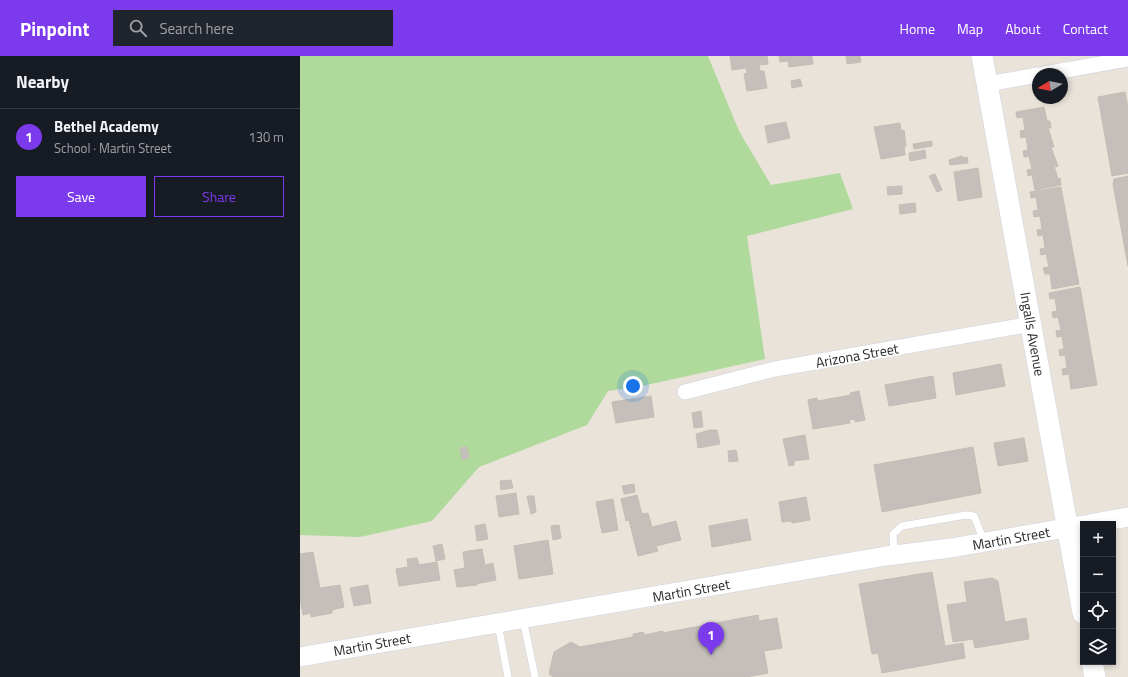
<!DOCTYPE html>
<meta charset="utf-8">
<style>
:root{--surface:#171b24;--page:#20242c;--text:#f1f3f6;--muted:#9ea1a6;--line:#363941;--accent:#7c3aed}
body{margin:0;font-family:"Titillium Web",sans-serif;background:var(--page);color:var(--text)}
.controls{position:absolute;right:12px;bottom:12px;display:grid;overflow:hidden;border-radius:0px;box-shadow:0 2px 6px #0003}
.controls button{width:36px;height:36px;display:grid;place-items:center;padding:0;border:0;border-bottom:1px solid var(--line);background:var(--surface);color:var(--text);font:20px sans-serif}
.compass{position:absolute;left:732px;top:12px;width:36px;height:36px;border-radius:50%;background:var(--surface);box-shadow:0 2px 6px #0003;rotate:260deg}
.you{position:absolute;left:333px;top:330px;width:14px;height:14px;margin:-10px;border:3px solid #fff;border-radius:50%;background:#1a73e8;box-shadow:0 0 0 6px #1a73e833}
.badge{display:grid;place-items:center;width:26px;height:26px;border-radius:50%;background:var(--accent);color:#fff;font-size:13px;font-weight:700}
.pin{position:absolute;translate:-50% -33px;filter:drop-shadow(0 1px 2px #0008)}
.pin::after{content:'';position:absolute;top:21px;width:14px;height:12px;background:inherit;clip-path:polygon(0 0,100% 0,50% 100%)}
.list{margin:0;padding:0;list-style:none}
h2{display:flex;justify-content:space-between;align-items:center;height:52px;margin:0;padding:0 16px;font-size:17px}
h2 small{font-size:13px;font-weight:400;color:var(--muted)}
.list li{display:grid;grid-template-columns:26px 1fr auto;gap:12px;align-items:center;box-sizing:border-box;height:56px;padding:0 16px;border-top:1px solid var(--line)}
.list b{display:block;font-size:15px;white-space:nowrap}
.list p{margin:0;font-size:13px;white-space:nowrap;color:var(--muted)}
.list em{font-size:13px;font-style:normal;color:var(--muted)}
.actions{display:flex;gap:8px;padding:12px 16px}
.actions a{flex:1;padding:9px 0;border:1px solid var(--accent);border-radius:0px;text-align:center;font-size:14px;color:var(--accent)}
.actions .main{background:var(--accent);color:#fff}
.icon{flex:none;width:22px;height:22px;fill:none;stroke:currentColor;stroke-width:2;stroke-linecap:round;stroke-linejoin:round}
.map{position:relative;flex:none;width:828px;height:621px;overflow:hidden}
header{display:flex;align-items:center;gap:24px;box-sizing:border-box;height:56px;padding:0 20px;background:var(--accent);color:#fff}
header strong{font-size:19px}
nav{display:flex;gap:22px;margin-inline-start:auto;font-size:14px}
.search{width:280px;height:36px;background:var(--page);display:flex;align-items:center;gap:10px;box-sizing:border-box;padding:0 14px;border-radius:0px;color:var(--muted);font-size:15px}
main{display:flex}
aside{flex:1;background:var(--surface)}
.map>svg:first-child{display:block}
</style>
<header>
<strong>Pinpoint</strong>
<div class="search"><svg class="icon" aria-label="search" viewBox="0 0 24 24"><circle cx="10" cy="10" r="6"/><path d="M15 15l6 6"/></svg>Search here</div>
<nav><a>Home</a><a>Map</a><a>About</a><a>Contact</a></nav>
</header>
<main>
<aside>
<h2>Nearby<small></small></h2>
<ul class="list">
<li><span class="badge">1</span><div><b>Bethel Academy</b><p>School · Martin Street</p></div><em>130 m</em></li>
</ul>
<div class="actions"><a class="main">Save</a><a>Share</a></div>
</aside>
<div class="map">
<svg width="828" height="621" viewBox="0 0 828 621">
<rect width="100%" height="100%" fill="#e9e3da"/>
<path fill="#b0da9b" d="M0,0h408l31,75 32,54 69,-12 13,36 -106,27 18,123 -123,27 -34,5 -21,34 -108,42 -47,54 -72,16 -60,-2z"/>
<g fill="#c4bfba" stroke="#c3beb4">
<path d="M430,0h37l1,8 -9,1 1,6h4l3,17 -20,3 -3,-17 3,-1 -1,-5 -14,2z"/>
<path d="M479,0h33l1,8 -24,3 -1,-6 -8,1z"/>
<path d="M546,0h14l1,6 -14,2z"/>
<path d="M500,23l2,7 -10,2 -1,-7z"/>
<path d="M825,36l3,16v65l-16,3 -14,-79z"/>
<path d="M744,51l3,14h3l1,7h-3l6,19h-3l1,3 6,16 -4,1 1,2 3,10 2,-1 1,7 -26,5 -3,-15 -4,1 -1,-6 5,-1 -3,-13 -5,1 -1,-6 5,-1 -2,-13 -5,1 -1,-7 5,-1 -2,-13 -6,1 -1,-6z"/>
<path d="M486,66l4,16 -22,5 -3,-17z"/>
<path d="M600,67l1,8 3,-1 2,16h-2l1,9 -24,4 -7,-32z"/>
<path d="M632,85v5l-18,3 -1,-5z"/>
<path d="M625,94l1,8 -16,3 -1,-8z"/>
<path d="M662,100v2l5,-1 1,6 -18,2 -1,-5z"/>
<path d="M678,112l4,29 -24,4 -4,-29z"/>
<path d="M635,118l7,16 -5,2 -8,-16z"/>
<path d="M828,120v90l-15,-82 1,-5z"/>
<path d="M602,130v8l-14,1 -1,-8z"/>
<path d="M761,131l18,97 -27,5 -2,-15h-5l-2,-6 6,-1 -3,-13 -5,1 -1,-6 5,-1 -2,-13 -5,1 -1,-6 5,-1 -2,-13 -6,1 -1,-6 5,-1 -2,-13 -5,1 -1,-6z"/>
<path d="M615,147l1,9 -16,2 -1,-9z"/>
<path d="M780,231l17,98 -26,4 -2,-15 -6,1 -1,-6 5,-1 -2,-13 -5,1 -1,-6 5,-1 -2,-13 -5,1 -1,-6 5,-1 -3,-13 -5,1 -1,-6 5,-1 -2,-13 -5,1 -1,-6z"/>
<path d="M701,308l4,22 -49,9 -3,-22z"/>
<path d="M633,320l3,22 -47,8 -4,-21z"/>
<path d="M559,335l6,29 -10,2v-3l-6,1 1,3 -37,6 -5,-29 9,-2 1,3 33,-6 -1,-2z"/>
<path d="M351,340l3,21 -38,6 -4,-21z"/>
<path d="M401,355l2,16 -9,1 -2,-15z"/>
<path d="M410,374h7l3,14 -22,4 -2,-14z"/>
<path d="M505,379l4,24 -15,2v4l-5,1 -6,-27z"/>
<path d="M724,382l4,23 -30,5 -4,-23z"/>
<path d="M167,391l2,11 -7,1 -2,-11z"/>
<path d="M673,391l8,46 -99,19 -8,-47z"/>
<path d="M436,394l2,11 -9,1 -1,-11z"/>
<path d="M211,424l2,8 -12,2 -1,-9z"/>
<path d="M334,428l1,8 -11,2 -2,-8z"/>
<path d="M216,437l3,21 -20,3 -3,-21z"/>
<path d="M337,439l5,19 6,-1 4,14 24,-6 5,19 -25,6 2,5 -20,5 -9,-36 -3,1 -5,-22z"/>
<path d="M227,440h7l2,16 -5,2z"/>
<path d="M506,441l4,23 -18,3 -1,-2 -9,1 -3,-20z"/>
<path d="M313,443l5,31 -16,3 -6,-31z"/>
<path d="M447,463l4,21 -39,7 -3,-21z"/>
<path d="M185,468l3,15 -11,2 -2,-15z"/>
<path d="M259,469l2,13 -8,2 -2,-14z"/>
<path d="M248,484l5,34 -34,5 -5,-33z"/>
<path d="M142,488l3,15 -9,2 -3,-15z"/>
<path d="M182,493l3,16 8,-2 3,17 -20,4 1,1 -20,2 -3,-17 11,-2 -2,-16z"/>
<path d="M13,496l7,36 20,-3 4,22 -12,3v3l-21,4 -1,-4 -7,2 -3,-16v-45z"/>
<path d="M117,502l2,7 18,-3 3,18 -41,6 -3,-17 12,-2 -1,-8z"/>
<path d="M632,516l13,74 18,-3 2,15 -83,15 -4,-20 -6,1 -13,-70z"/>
<path d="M692,522l6,3 7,41 21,-4 3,21 -54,9 -2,-9 -20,3 -6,-37 20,-3 -3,-20z"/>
<path d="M68,529l3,18 -17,3 -4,-18z"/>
<path d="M458,559l1,6 18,-3 5,30 -18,3 4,22 -22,4h-193l-4,-3 5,-22 17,-10 9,5 53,-10v-3l11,-2v3l19,-4v2z"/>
</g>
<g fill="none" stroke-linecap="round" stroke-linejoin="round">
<defs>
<g id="service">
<path d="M594,499l-1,-21 9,-8 64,-11 8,1 10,25"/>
<path d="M223,563l12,58"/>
<path d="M198,568l10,53"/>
</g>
<g id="minor">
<path d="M744,18l84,-15"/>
<path d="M687,28l51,-9"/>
<path d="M385,336l90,-23 256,-45"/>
</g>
<g id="tertiary">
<path d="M789,468l39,-7"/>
<path d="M0,601l586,-101 65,-8 132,-23"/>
</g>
<g id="secondary">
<path d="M682,0l101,557"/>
<path d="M792,606l3,15"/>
</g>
</defs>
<use href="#service" stroke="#d0d2df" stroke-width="8"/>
<use href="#minor" stroke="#d0d2df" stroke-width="16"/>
<use href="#tertiary" stroke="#d0d2df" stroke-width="20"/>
<use href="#secondary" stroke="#d0d2df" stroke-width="22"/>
<use href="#service" stroke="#fff" stroke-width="7"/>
<use href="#minor" stroke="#fff" stroke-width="15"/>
<use href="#tertiary" stroke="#fff" stroke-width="19"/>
<use href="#secondary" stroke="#fff" stroke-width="21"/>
</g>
<g text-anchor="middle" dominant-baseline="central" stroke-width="4" stroke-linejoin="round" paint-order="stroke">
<g font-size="14" fill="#272727" stroke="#fff">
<text transform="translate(733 278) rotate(80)">Ingalls Avenue</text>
<text transform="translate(557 299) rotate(-10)">Arizona Street</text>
<text transform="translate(711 482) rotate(-10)">Martin Street</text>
<text transform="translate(391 534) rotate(-10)">Martin Street</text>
<text transform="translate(72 588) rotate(-10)">Martin Street</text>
</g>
</g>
</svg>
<div class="controls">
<button>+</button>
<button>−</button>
<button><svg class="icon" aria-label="locate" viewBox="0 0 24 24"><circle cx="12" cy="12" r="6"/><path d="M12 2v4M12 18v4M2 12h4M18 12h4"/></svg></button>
<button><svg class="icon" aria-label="layers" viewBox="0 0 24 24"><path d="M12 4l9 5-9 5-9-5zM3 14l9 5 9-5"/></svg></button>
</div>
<svg class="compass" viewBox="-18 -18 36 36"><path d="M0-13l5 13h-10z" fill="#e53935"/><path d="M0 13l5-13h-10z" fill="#9ea1a6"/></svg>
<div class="you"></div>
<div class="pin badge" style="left:411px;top:599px">1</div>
</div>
</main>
